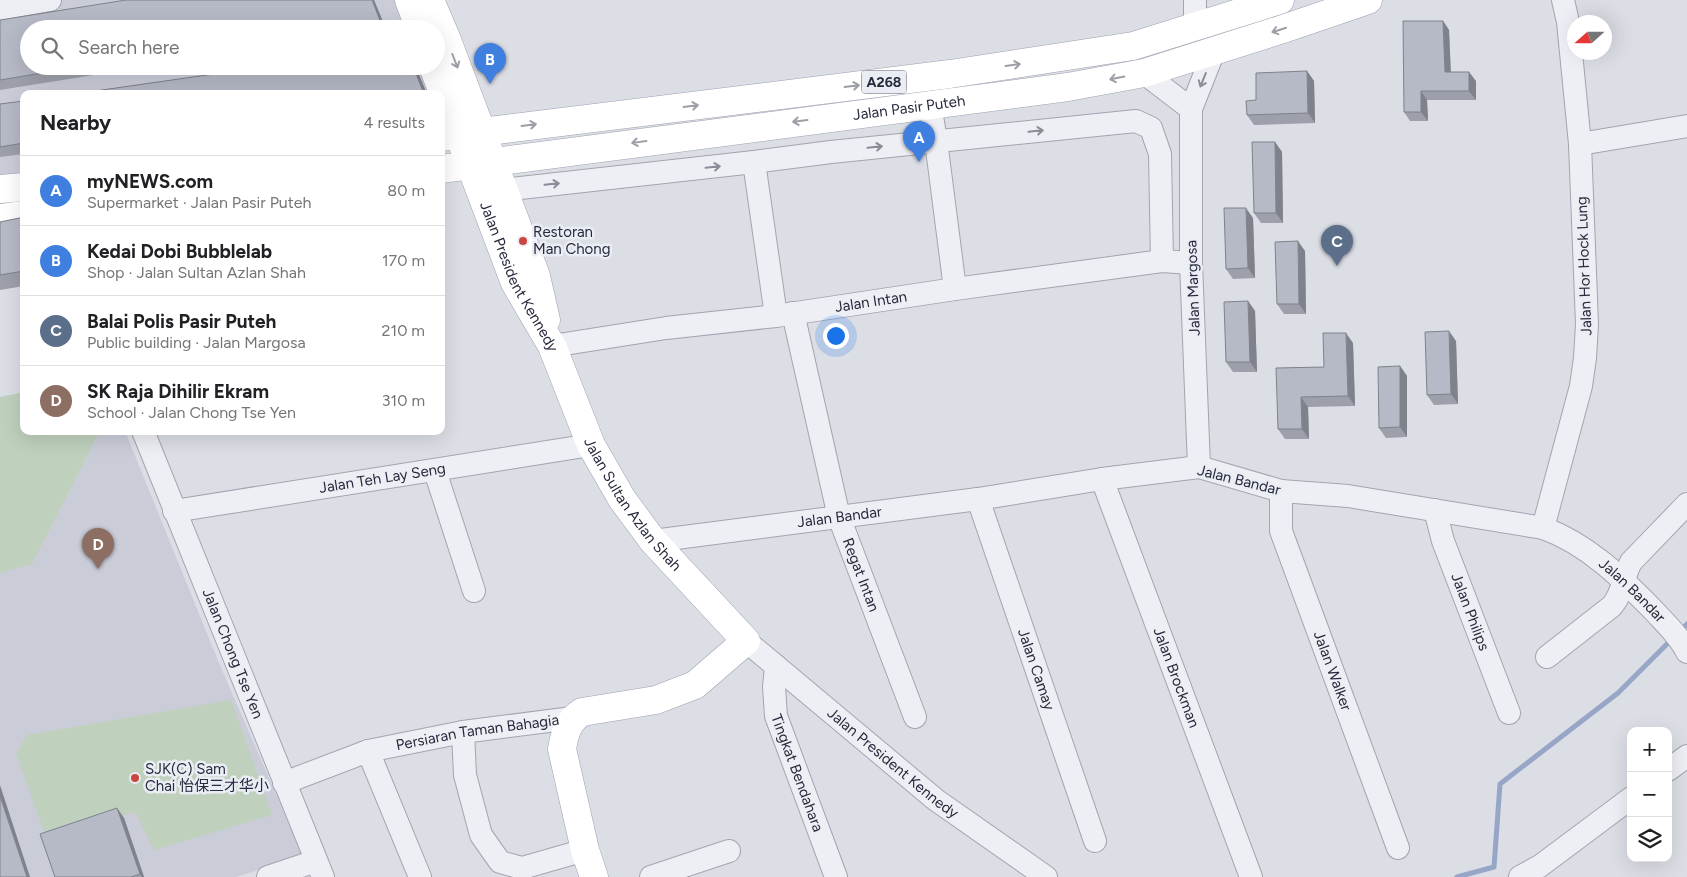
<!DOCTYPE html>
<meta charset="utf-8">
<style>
:root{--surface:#fff;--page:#f2f2f2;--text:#202124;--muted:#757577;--line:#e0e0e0;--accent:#d93025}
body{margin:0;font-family:Figtree,"Noto Sans SC",sans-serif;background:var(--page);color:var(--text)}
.controls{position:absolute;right:15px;bottom:15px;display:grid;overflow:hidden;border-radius:10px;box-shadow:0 5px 20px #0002}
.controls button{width:45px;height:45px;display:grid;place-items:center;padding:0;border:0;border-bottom:1px solid var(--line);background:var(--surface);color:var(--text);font:25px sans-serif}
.compass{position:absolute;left:1567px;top:15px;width:45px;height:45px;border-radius:50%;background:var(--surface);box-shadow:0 5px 20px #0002;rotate:249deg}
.you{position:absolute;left:835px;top:335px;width:18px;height:18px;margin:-12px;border:4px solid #fff;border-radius:50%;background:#1a73e8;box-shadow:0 0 0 8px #1a73e833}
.badge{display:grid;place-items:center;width:32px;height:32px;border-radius:50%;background:var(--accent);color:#fff;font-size:16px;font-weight:700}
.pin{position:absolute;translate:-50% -41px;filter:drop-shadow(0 1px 2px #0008)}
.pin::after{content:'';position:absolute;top:26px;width:18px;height:15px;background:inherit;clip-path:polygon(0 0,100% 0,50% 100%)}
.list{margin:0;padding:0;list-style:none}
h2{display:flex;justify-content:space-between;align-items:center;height:65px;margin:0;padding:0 20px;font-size:21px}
h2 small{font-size:16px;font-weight:400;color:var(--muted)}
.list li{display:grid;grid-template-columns:32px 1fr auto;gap:15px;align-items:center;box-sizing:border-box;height:70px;padding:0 20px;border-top:1px solid var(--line)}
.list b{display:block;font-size:19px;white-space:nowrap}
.list p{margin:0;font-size:16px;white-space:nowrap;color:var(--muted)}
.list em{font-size:16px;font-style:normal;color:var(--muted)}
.icon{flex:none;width:28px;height:28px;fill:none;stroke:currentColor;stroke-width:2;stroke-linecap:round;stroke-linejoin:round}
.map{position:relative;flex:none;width:1687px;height:877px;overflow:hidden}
.search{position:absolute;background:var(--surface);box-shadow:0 5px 20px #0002;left:20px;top:20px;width:425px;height:55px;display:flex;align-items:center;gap:12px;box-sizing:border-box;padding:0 18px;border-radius:28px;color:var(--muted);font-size:19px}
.panel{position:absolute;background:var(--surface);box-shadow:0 5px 20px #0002;left:20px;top:90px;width:425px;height:345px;border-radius:10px}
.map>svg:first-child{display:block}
</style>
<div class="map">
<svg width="1687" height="877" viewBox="0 0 1687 877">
<rect width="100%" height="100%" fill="#dcdee6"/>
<g fill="#cacdd8">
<path d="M0,0h411l10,29h-392v37h406l6,28h-417v91l-24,4z"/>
<path d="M100,431h25l94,232 84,193 -67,21h-236v-304l32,-10z"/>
</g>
<g fill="#bfd0bd">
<path d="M24,392v39h76l-68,133 -32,9v-176z"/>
<path d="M231,700l41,115 -118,35 -19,-38 -90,23 -29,-82 11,-18z"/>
</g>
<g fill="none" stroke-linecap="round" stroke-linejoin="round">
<g stroke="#97a5c6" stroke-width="5">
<path d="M1680,631l7,-7"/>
<path d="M1457,877l37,-10 6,-83 118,-91 54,-54"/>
</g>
<defs>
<g id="minor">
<path d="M0,9l50,-9"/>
<path d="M1195,28v-28"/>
<path d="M1144,73l47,36"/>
<path d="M930,104l6,37 19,148"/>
<path d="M1580,144l107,-18"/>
<path d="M754,162l22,154"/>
<path d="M503,190l251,-28 77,-10 305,-31 15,7 9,26 2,107"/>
<path id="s1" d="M793,313l46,204 76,200"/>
<path id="s2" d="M552,346l114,-18 110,-12 179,-27 207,-28 29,2"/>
<path id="s3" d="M143,431l180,446"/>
<path d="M1199,467l-8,-204v-154l23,-58"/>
<path d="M435,471l39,120"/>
<path id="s4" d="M1102,479l149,398"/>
<path id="s5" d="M1281,491v40l117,317"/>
<path id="s6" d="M978,499l117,342"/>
<path id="s7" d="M1435,510l8,31 66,172"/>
<path id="s8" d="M174,511l417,-66"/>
<path d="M1543,528l38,-142 4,-28 2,-34 -7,-180 -12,-122 -5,-22"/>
<path id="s9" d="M653,541l325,-42 124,-20 97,-12 82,24 67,5 195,32c45,16 81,52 113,85 11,12 24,24 31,39"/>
<path id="s10" d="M746,641l190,159 110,77"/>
<path d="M1547,657l65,-51c11,-13 11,-29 19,-44l56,-58"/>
<path id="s11" d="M776,666l-2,21 2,29 60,161"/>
<path d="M463,732l2,43 16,60 19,27 22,6 63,-18"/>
<path d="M368,751l52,126"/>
<path d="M1668,770l19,-14"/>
<path id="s12" d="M284,783l84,-32 95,-19 109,-14"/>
<path d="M268,877l48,-16"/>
<path d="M651,877l78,-26"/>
<path d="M1520,877l20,-11 91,-68"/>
</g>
<g id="major">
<path d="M409,0l11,29"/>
<path d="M430,0l17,40 89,236 10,44"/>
<path id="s13" d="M433,66l82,217 37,63 39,99 31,54 31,42 93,100 -51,44 -39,15 -74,12c-14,9 -17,20 -20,37l23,101 9,27"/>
<path d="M441,137l509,-63 183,-28 147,-46"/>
<path id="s14" d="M441,169l627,-82 76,-14 136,-43 88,-30"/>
<path d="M0,189l24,-2"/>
<path d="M0,218l24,-3"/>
</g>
</defs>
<use href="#minor" stroke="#a2a4b0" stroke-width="24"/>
<use href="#major" stroke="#9ca0b1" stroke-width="29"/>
<use href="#minor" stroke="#eeeff4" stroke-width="22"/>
<use href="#major" stroke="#fff" stroke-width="28"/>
</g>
<g fill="#9d9faa">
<path d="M374,0l12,29h-357v37h121l-150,24v-70z"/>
<path d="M1443,21l6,9 2,42 25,9v19h-49l1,21h-18l-6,-9z"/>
<path d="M1307,71l7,10 1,42 -61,2 -7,-10 9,-15z"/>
<path d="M24,101v53l-24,3v-53z"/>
<path d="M1275,142l7,10 1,71h-22l-7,-10z"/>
<path d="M24,217v69l-24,4v-68z"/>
<path d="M1253,218l2,60 -22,1 -7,-10z"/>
<path d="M1305,251l1,63h-22l-7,-10z"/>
<path d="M1248,301l7,10 2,61h-24l-7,-10z"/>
<path d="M1456,341l2,63 -24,1 -7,-10z"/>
<path d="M1353,343l2,63 -47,1 1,32h-24l-7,-10 46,-62z"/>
<path d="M1400,366l7,10v61l-21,1 -7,-10z"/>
<path d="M117,808l7,10 20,59h-89z"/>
</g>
<g fill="#7f828b">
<path d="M372,0h2l12,29h-1l-4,-6z"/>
<path d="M1443,21l6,9 2,51 -6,-9z"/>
<path d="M413,66h6l-1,6 9,22h-3z"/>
<path d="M1307,71l7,10 1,42 -7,-10z"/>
<path d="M1469,72l7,9v19l-7,-9z"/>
<path d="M1421,91l6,9 1,21 -7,-9z"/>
<path d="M1275,142l7,10 1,71 -7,-10z"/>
<path d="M1246,208l7,10 2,60 -7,-10z"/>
<path d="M1298,241l7,10 1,63 -7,-10z"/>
<path d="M1248,301l7,10 2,61 -7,-10z"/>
<path d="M1449,331l7,10 2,63 -7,-10z"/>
<path d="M1346,333l7,10 2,63 -7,-10z"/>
<path d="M1400,366l7,10v61l-7,-10z"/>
<path d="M1301,397l7,10 1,32 -7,-10z"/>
<path d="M0,785l30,92h-3l-27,-81z"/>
<path d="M117,808l7,10 20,59h-2l-2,-3z"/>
</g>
<g fill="#b6b9c6" stroke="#7f828b">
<path d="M126,0h246l9,23 -31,6h-321v37h55l-84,14v-60z"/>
<path d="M1403,21h40l2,51h24v19h-48v21h-17z"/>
<path d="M219,66h194l11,28h-350l147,-21z"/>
<path d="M1307,71l1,42 -61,2 -1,-14 10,-1v-27z"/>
<path d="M24,101v42l-24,4v-43z"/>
<path d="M1252,142h23l1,71h-22z"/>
<path d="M1224,208h22l2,60 -22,1z"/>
<path d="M24,217v54l-24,4v-53z"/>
<path d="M1298,241l1,63h-22l-2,-62z"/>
<path d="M1248,301l2,61h-24l-2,-60z"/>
<path d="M1449,331l2,63 -24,1 -2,-63z"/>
<path d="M1323,333h23l2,63 -47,1 1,32h-24l-2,-61 48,-1z"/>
<path d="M1400,366v61l-21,1 -1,-61z"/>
<path d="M0,796l27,81h-27z"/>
<path d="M117,808l23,66 -9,3h-76l-15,-43z"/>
</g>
<defs><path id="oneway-shaft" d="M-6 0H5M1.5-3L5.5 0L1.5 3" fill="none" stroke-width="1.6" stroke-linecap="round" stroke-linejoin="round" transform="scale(1.25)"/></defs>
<g stroke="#9d9fa7">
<use href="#oneway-shaft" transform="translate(1279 30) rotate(162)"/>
<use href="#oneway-shaft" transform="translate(455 61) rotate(69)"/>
<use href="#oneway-shaft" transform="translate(1013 65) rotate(-8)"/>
<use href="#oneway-shaft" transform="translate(1117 78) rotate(169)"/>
<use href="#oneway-shaft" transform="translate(852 86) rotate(-7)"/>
<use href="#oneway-shaft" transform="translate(691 106) rotate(-7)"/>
<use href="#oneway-shaft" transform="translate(800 121) rotate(173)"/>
<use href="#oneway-shaft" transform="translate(529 125) rotate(-7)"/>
<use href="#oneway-shaft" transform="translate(639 142) rotate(172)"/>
</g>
<g stroke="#8a8c98">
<use href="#oneway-shaft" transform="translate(1203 80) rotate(112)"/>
<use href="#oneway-shaft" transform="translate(1036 131) rotate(-6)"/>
<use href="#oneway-shaft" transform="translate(875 147) rotate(-6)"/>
<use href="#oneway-shaft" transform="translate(713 167) rotate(-6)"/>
<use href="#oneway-shaft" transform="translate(552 184) rotate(-6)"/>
</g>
<g fill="#cb4541" stroke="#ebedf4" stroke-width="2">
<circle cx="523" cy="241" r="5"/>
<circle cx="135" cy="778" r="5"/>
</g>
<g text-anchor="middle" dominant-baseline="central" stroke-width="5" stroke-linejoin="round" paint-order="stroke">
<rect fill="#ebedf4" stroke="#616473" stroke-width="1" x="861.5" y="70.5" width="45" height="23" rx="4"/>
<g font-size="14" font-weight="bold" fill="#262a3c">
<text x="884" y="82">A268</text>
</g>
<g font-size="15" fill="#262a3c" stroke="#ebedf4">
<text stroke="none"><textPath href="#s14" startOffset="472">Jalan Pasir Puteh</textPath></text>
<text stroke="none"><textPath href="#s13" startOffset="228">Jalan President Kennedy</textPath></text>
<text transform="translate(1584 266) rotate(-92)">Jalan Hor Hock Lung</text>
<text transform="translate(1193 288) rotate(-92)">Jalan Margosa</text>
<text stroke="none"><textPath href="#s2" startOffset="322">Jalan Intan</textPath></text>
<text stroke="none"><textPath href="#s8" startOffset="211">Jalan Teh Lay Seng</textPath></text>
<text transform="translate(1239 480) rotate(14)">Jalan Bandar</text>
<text stroke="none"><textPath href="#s13" startOffset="484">Jalan Sultan Azlan Shah</textPath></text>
<text stroke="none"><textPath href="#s9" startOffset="188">Jalan Bandar</textPath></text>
<text stroke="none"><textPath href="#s1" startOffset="271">Regat Intan</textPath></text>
<text stroke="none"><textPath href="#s9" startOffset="1011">Jalan Bandar</textPath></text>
<text stroke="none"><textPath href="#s7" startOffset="108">Jalan Philips</textPath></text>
<text stroke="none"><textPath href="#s3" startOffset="240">Jalan Chong Tse Yen</textPath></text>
<text stroke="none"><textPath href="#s6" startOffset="180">Jalan Camay</textPath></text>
<text stroke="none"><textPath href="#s5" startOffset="189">Jalan Walker</textPath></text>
<text stroke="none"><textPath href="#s4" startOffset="212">Jalan Brockman</textPath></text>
<text stroke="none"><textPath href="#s12" startOffset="201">Persiaran Taman Bahagia</textPath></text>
<text stroke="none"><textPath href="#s10" startOffset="191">Jalan President Kennedy</textPath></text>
<text stroke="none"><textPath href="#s11" startOffset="111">Tingkat Bendahara</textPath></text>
</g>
<g font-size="15" fill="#262a3c" stroke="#ebedf4" text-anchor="start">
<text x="533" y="232">Restoran<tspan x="533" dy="17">Man Chong</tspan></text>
<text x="145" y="769">SJK(C) Sam<tspan x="145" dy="17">Chai 怡保三才华小</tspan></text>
</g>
</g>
</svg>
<div class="controls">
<button>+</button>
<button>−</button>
<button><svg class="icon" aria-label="layers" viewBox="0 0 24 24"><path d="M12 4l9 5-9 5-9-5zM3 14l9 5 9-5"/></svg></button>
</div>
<svg class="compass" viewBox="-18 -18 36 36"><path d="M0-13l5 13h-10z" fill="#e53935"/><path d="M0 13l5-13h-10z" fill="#757577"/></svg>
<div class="you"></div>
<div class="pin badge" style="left:919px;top:162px;background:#3f7fe0">A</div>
<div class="pin badge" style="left:490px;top:84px;background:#3f7fe0">B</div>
<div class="pin badge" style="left:1337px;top:266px;background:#5c6f8a">C</div>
<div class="pin badge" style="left:98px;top:569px;background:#8d6e63">D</div>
<div class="search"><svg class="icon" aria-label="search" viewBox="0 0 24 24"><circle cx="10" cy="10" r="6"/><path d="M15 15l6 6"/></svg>Search here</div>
<section class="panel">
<h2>Nearby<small>4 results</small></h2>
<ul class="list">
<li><span class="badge" style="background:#3f7fe0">A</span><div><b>myNEWS.com</b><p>Supermarket · Jalan Pasir Puteh</p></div><em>80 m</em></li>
<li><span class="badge" style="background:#3f7fe0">B</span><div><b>Kedai Dobi Bubblelab</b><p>Shop · Jalan Sultan Azlan Shah</p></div><em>170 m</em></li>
<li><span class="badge" style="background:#5c6f8a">C</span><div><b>Balai Polis Pasir Puteh</b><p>Public building · Jalan Margosa</p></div><em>210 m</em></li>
<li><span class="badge" style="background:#8d6e63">D</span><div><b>SK Raja Dihilir Ekram</b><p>School · Jalan Chong Tse Yen</p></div><em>310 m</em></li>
</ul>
</section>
</div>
